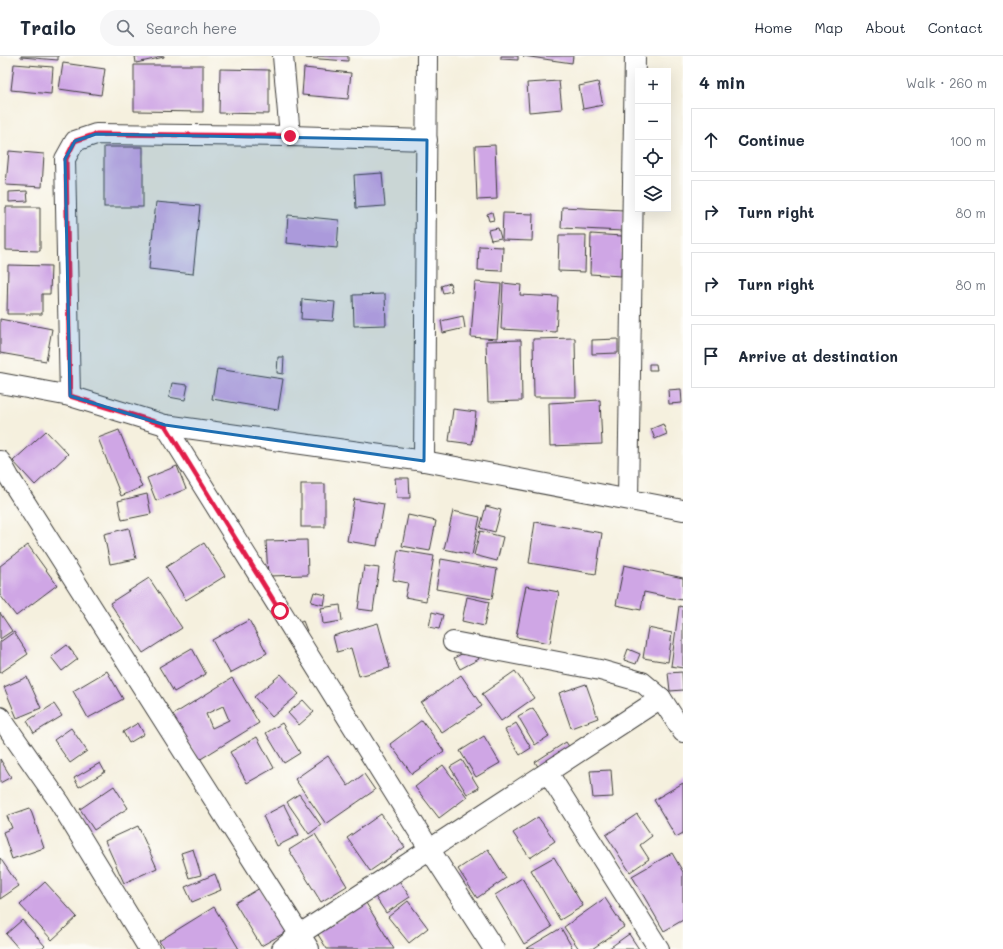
<!DOCTYPE html>
<meta charset="utf-8">
<style>
:root{--surface:#fff;--page:#f6f6f7;--text:#1f2937;--muted:#747a83;--line:#e0e1e3}
body{margin:0;font-family:Mali,sans-serif;background:var(--page);color:var(--text)}
.controls{position:absolute;right:12px;top:12px;display:grid;overflow:hidden;border-radius:0px;box-shadow:0 4px 16px #0002}
.controls button{width:36px;height:36px;display:grid;place-items:center;padding:0;border:0;border-bottom:1px solid var(--line);background:var(--surface);color:var(--text);font:20px sans-serif}
.stop{position:absolute;width:12px;height:12px;margin:-9px;border:3px solid #e11d48;border-radius:50%;background:#fff}
.stop.end{background:#e11d48;border-color:#fff;box-shadow:0 1px 4px #0008}
.list{margin:0;padding:0;list-style:none}
h2{display:flex;justify-content:space-between;align-items:center;height:52px;margin:0;padding:0 16px;font-size:17px}
h2 small{font-size:13px;font-weight:400;color:var(--muted)}
.list li{display:grid;grid-template-columns:26px 1fr auto;gap:12px;align-items:center;box-sizing:border-box;height:64px;margin:0 8px 8px;padding:0 8px;border:1px solid var(--line);border-radius:0px}
.list b{display:block;font-size:15px;white-space:nowrap}
.list em{font-size:13px;font-style:normal;color:var(--muted)}
.icon{flex:none;width:22px;height:22px;fill:none;stroke:currentColor;stroke-width:2;stroke-linecap:round;stroke-linejoin:round}
.map{position:relative;flex:none;width:683px;height:893px;overflow:hidden}
header{display:flex;align-items:center;gap:24px;box-sizing:border-box;height:56px;padding:0 20px;background:var(--surface);border-bottom:1px solid var(--line)}
header strong{font-size:19px}
nav{display:flex;gap:22px;margin-inline-start:auto;font-size:14px}
.search{width:280px;height:36px;background:var(--page);display:flex;align-items:center;gap:10px;box-sizing:border-box;padding:0 14px;border-radius:22px;color:var(--muted);font-size:15px}
main{display:flex}
aside{flex:1;background:var(--surface)}
.map>svg:first-child{display:block}
</style>
<header>
<strong>Trailo</strong>
<div class="search"><svg class="icon" aria-label="search" viewBox="0 0 24 24"><circle cx="10" cy="10" r="6"/><path d="M15 15l6 6"/></svg>Search here</div>
<nav><a>Home</a><a>Map</a><a>About</a><a>Contact</a></nav>
</header>
<main>
<div class="map">
<svg width="683" height="893" viewBox="0 0 683 893">
<rect width="100%" height="100%" fill="#fdfcf7"/>
<filter id="ink" filterUnits="userSpaceOnUse"><feTurbulence type="fractalNoise" baseFrequency=".025" numOctaves="2"/><feDisplacementMap in="SourceGraphic" scale="8" xChannelSelector="R" yChannelSelector="G"/><feConvolveMatrix kernelMatrix="1 2 1 2 8 2 1 2 1" color-interpolation-filters="sRGB"/></filter>
<filter id="wash" filterUnits="userSpaceOnUse"><feTurbulence type="fractalNoise" baseFrequency=".012" numOctaves="4" result="noise"/><feDisplacementMap in="SourceGraphic" scale="16" xChannelSelector="R" yChannelSelector="G"/><feGaussianBlur stdDeviation="0.9" result="paint"/><feColorMatrix in="noise" values="0 0 0 0 0 0 0 0 0 0 0 0 0 0 0 0 0 1.4 0 .05"/><feComposite in="paint" operator="in"/></filter>
<g filter="url(#wash)">
<rect width="100%" height="100%" fill="#f5f0de"/>
<g id="blocks">
<g fill="#cfa6e5" fill-rule="evenodd">
<path d="M21,0h37v4l-37,-3z"/>
<path d="M135,0h29v1l-28,6z"/>
<path d="M306,0h42v5l-42,-3z"/>
<path d="M501,0h17v4l-17,-1z"/>
<path d="M523,0h50l-1,7z"/>
<path d="M63,7l42,6 -4,26 -42,-6z"/>
<path d="M14,8l39,3 -2,27 -40,-4z"/>
<path d="M134,9h69v47l-69,-1z"/>
<path d="M304,12l47,5 -3,26 -46,-4z"/>
<path d="M220,13l49,1v44l-50,-1z"/>
<path d="M559,25l3,28 -33,3 -2,-29z"/>
<path d="M598,26l5,23 -20,4 -4,-23z"/>
<path d="M495,89l2,54 -20,1 -2,-54z"/>
<rect x="104" y="91" width="39" height="60"/>
<path d="M9,95l35,3 -2,33 -36,-2z"/>
<path d="M382,117l3,33 -29,2 -2,-33z"/>
<path d="M27,135l1,10 -19,1v-10z"/>
<path d="M156,146l44,4 -7,68 -44,-5z"/>
<path d="M6,151h34v44l-34,-1z"/>
<path d="M562,151l62,3 -1,21 -62,-3z"/>
<path d="M492,156l2,8 -5,1 -2,-7z"/>
<path d="M503,157l30,1 -1,27 -30,-1z"/>
<path d="M288,159l51,5 -2,28 -51,-5z"/>
<path d="M498,172l3,10 -10,2 -3,-10z"/>
<path d="M591,178l31,2 -1,40 -31,-2z"/>
<path d="M559,179h27l-1,37 -27,-1z"/>
<path d="M479,190l24,1 -1,24 -24,-1z"/>
<path d="M8,209l43,1 -1,28h-8v20h-35z"/>
<path d="M475,226l26,2 -4,55 -26,-2z"/>
<path d="M450,227l2,8 -9,2 -2,-7z"/>
<path d="M503,227l18,2 -1,10 38,2 -2,35 -55,-3z"/>
<path d="M385,238l1,31 -32,1 -1,-31z"/>
<path d="M302,243l33,3 -2,19 -32,-2z"/>
<path d="M463,260l2,12 -22,5 -2,-12z"/>
<path d="M0,263l52,10 -6,32 -46,-8z"/>
<path d="M575,282l1,59h-42l-1,-58z"/>
<path d="M618,283v14l-26,1v-14z"/>
<path d="M521,284l1,61 -34,1 -2,-61z"/>
<path d="M278,301h6l-1,17 -6,-1z"/>
<path d="M649,308h7l1,6h-8z"/>
<path d="M217,313l66,10 -5,31 -66,-11z"/>
<path d="M172,327l16,2 -3,15 -16,-3z"/>
<path d="M681,333l1,14 -13,1 -1,-14z"/>
<path d="M600,344l2,44 -52,2 -1,-43z"/>
<path d="M453,353l23,3 -4,32 -23,-3z"/>
<path d="M663,368l4,10 -12,5 -4,-10z"/>
<path d="M119,374l23,57 -21,9 -23,-58z"/>
<path d="M46,375l22,23 -33,31 -22,-24z"/>
<path d="M177,410l9,23 -30,12 -9,-23z"/>
<path d="M395,422h14l1,20h-13z"/>
<rect x="301" y="428" width="24" height="43"/>
<path d="M147,438l4,20 -29,6 -4,-19z"/>
<path d="M354,443l30,5 -7,42 -30,-5z"/>
<path d="M486,450l15,4 -6,22 -15,-4z"/>
<path d="M453,455l27,6 -8,38 -28,-6z"/>
<path d="M408,459l28,6 -6,30 -28,-5z"/>
<path d="M535,466l67,11 -6,41 -67,-11z"/>
<path d="M129,472l7,31 -26,5 -6,-30z"/>
<path d="M480,475l23,6 -6,24 -23,-6z"/>
<path d="M307,484l1,35 -40,1 -2,-35z"/>
<path d="M204,487l21,33 -39,24 -20,-33z"/>
<path d="M28,489l29,40 -41,31 -16,-21v-29z"/>
<path d="M398,494l36,6 -8,45 -21,-4 3,-14 -15,-3z"/>
<path d="M441,503l56,10 -5,30 -56,-10z"/>
<path d="M624,509l59,13v15l-1,7 -38,-8 -3,18 -25,-5z"/>
<path d="M364,510l15,2 -6,43 -15,-2z"/>
<path d="M149,522l33,50 -39,25 -33,-50z"/>
<path d="M526,530l33,6 -9,51 -34,-6z"/>
<path d="M314,536l12,3 -2,10 -13,-3z"/>
<path d="M467,541l22,5 -5,24 -22,-5z"/>
<path d="M340,549l2,16 -19,3 -2,-16z"/>
<path d="M679,550l4,1v61l-12,-2z"/>
<path d="M432,556l11,3 -4,14 -10,-2z"/>
<path d="M0,557l12,18 -12,8z"/>
<path d="M249,564l18,33 -37,20 -18,-33z"/>
<path d="M303,565l4,10 -6,3 -4,-10z"/>
<path d="M378,567l12,45 -31,8 -8,-28 -14,4 -4,-16z"/>
<path d="M648,572l24,5 -4,29 -25,-4z"/>
<path d="M14,576l14,22 -28,19v-31z"/>
<path d="M67,589l11,14 -16,12 -11,-14z"/>
<path d="M192,592l14,26 -32,18 -15,-25z"/>
<path d="M473,592l6,11 -19,10 -6,-11z"/>
<path d="M628,593l12,5 -4,10 -12,-4z"/>
<path d="M107,615l16,28 -35,19 -15,-27z"/>
<path d="M515,615l19,27 -33,23 -19,-27z"/>
<path d="M682,616l1,18 -13,1 -2,-18z"/>
<path d="M281,618l18,20 -27,23 -18,-20z"/>
<path d="M461,619l21,31 -40,27 -21,-30z"/>
<path d="M27,621l14,31 -24,10 -13,-31z"/>
<path d="M232,622l27,45 -60,37 -28,-44zM223,650l6,14 -17,8 -6,-14z"/>
<path d="M586,628l12,34 -27,10 -12,-35z"/>
<path d="M303,644l11,12 -15,13 -11,-12z"/>
<path d="M54,648l8,12 -28,17 -7,-12z"/>
<path d="M533,652l16,28 -14,9 -17,-29z"/>
<path d="M422,664l22,31 -32,23 -22,-30z"/>
<path d="M138,667l6,11 -15,9 -6,-11z"/>
<path d="M282,667l18,30 -16,10 -18,-30z"/>
<path d="M516,667l15,25 -11,7 -15,-25z"/>
<path d="M71,672l16,23 -17,12 -16,-23z"/>
<path d="M484,680l16,27 -24,14 -16,-26z"/>
<path d="M257,681l17,31 -27,15 -17,-31z"/>
<path d="M566,686l6,9 -31,20 -6,-9z"/>
<path d="M328,700l20,30 16,-12 11,16 -49,34 -31,-45z"/>
<path d="M0,703l11,18 -11,6z"/>
<path d="M462,704l17,28 -12,6 -17,-27z"/>
<path d="M100,707l5,9 -26,15 -5,-9z"/>
<path d="M443,709l24,32 -28,21 -24,-31z"/>
<path d="M611,714l2,27 -20,1 -3,-27z"/>
<path d="M683,727v50l-7,4 -22,-37z"/>
<path d="M114,730l14,22 -34,22 -14,-21z"/>
<path d="M299,738l22,31 -12,9 -22,-32z"/>
<path d="M284,749l15,30 -22,11 -14,-30z"/>
<path d="M30,752l14,40 -32,11 -9,-27 9,-4 -5,-12z"/>
<path d="M381,758l24,33 -35,24 -23,-33z"/>
<path d="M637,758l15,22 -12,9 9,14 -19,13 -24,-37z"/>
<path d="M538,761l17,24 -25,17 -17,-25z"/>
<path d="M138,770l19,42 -33,15 -19,-42z"/>
<path d="M315,778l32,52 -26,16 -32,-52z"/>
<path d="M193,793l8,26 -12,3 -8,-25z"/>
<path d="M488,793l18,29 -29,20 -19,-29z"/>
<path d="M672,797l11,19v48l-19,11 -32,-55z"/>
<path d="M554,801l29,49 -23,14 -29,-50z"/>
<path d="M0,802l19,28 -19,13z"/>
<path d="M215,818l6,16 -29,12 -7,-15z"/>
<path d="M522,822l30,49 -28,17 -29,-49z"/>
<path d="M398,823l12,18 -24,16 -12,-18z"/>
<path d="M45,826l32,35 -25,23 -32,-35z"/>
<path d="M260,832l26,44 -25,14 -26,-43z"/>
<path d="M605,842l19,29 -32,22h-13l-15,-22z"/>
<path d="M408,845l20,27 -19,15 -21,-26z"/>
<path d="M366,847l28,46h-67l-10,-16z"/>
<path d="M214,851l25,42h-75l-5,-8z"/>
<path d="M22,864l23,26 -3,3h-23l-13,-15z"/>
<path d="M561,872l12,21h-47z"/>
<path d="M629,878l10,15h-31z"/>
</g>
</g>
</g>
<g filter="url(#ink)">
<use href="#blocks" fill-opacity="0" stroke="#3d3c39" stroke-width="1"/>
<g fill="none" stroke-linecap="round" stroke-linejoin="round">
<defs>
<g id="minor">
<path d="M283,0l7,80"/>
<path d="M0,327l70,13 95,29 259,36 259,49"/>
<path d="M70,340l-5,-237 10,-18 21,-7 194,2 137,4"/>
<path d="M165,369l265,425 64,99"/>
<path d="M0,405l9,16 300,472"/>
<path d="M424,405l3,-405"/>
<path d="M628,443l7,-443"/>
<path d="M453,586l147,28 42,12 19,16 22,34"/>
<path d="M0,661l60,86 89,146"/>
<path d="M548,717l111,176"/>
<path d="M282,893l18,-15 361,-236"/>
</g>
</defs>
<use href="#minor" stroke="#3d3c39" stroke-width="22"/>
<use href="#minor" stroke="#fff" stroke-width="20"/>
</g>
</g>
<g fill="none" stroke-linecap="round" stroke-linejoin="round" filter="url(#ink)">
<path stroke="#e11d48" stroke-width="5" d="M280,555l-115,-186 -95,-29 -4,-237 9,-18 21,-7 194,2"/>
</g>
<path fill="#1f6fb2" fill-opacity="0.2" stroke="#1f6fb2" stroke-width="3" stroke-linejoin="round" d="M96,78l331,6 -3,321 -259,-36 -95,-29 -5,-237 10,-18z"/>
</svg>
<div class="controls">
<button>+</button>
<button>−</button>
<button><svg class="icon" aria-label="locate" viewBox="0 0 24 24"><circle cx="12" cy="12" r="6"/><path d="M12 2v4M12 18v4M2 12h4M18 12h4"/></svg></button>
<button><svg class="icon" aria-label="layers" viewBox="0 0 24 24"><path d="M12 4l9 5-9 5-9-5zM3 14l9 5 9-5"/></svg></button>
</div>
<div class="stop" style="left:280px;top:555px"></div>
<div class="stop end" style="left:290px;top:80px"></div>
</div>
<aside>
<h2>4 min<small>Walk · 260 m</small></h2>
<ul class="list">
<li><svg class="icon" aria-label="ahead" viewBox="0 0 24 24"><path d="M12 20V5M6 11l6-6 6 6"/></svg><div><b>Continue</b></div><em>100 m</em></li>
<li><svg class="icon" aria-label="right" viewBox="0 0 24 24"><path d="M7 20v-9h11M14 6l5 5-5 5"/></svg><div><b>Turn right</b></div><em>80 m</em></li>
<li><svg class="icon" aria-label="right" viewBox="0 0 24 24"><path d="M7 20v-9h11M14 6l5 5-5 5"/></svg><div><b>Turn right</b></div><em>80 m</em></li>
<li><svg class="icon" aria-label="arrive" viewBox="0 0 24 24"><path d="M6 21V4h12l-3 4 3 4H6"/></svg><div><b>Arrive at destination</b></div></li>
</ul>
</aside>
</main>
